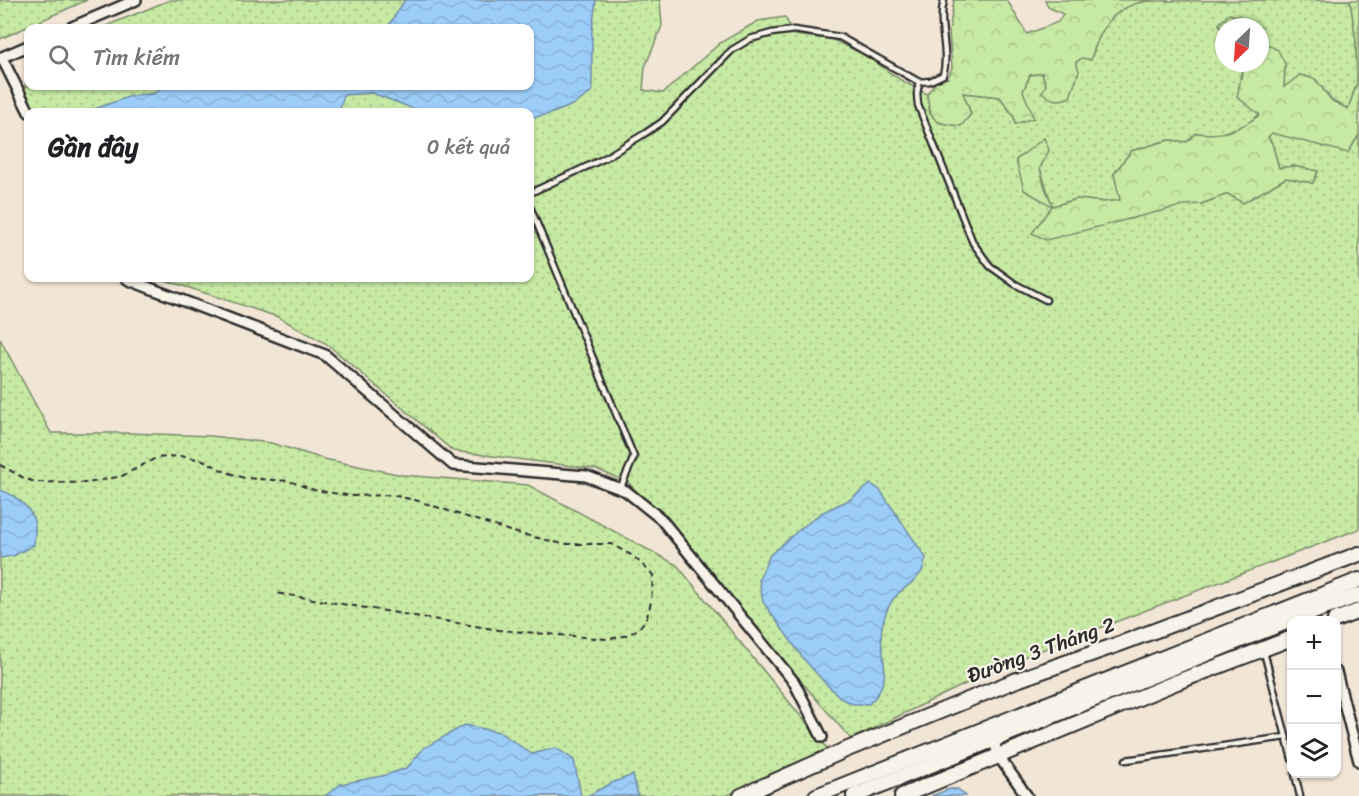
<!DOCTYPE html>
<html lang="vi">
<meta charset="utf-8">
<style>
:root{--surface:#fff;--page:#f2f2f2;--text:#202124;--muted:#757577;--line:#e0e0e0}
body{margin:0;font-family:Sriracha,sans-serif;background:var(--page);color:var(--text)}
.controls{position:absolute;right:18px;bottom:18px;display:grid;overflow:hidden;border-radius:12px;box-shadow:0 2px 4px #0004}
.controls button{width:54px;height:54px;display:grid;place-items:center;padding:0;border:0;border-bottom:2px solid var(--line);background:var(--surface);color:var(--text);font:30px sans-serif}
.compass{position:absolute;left:1215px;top:18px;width:54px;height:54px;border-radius:50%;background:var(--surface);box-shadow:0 2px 4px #0004;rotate:205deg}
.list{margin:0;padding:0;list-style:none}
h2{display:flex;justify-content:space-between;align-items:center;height:78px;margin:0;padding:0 24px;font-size:26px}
h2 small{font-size:20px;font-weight:400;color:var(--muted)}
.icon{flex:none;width:33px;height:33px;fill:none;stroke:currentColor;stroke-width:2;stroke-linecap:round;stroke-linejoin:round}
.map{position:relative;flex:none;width:1359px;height:796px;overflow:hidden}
.search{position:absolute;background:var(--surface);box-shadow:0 2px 4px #0004;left:24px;top:24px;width:510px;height:66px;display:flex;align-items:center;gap:15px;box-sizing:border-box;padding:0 21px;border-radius:12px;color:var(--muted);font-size:22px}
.panel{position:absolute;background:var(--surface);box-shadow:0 2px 4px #0004;left:24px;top:108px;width:510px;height:174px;border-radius:12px}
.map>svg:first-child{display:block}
</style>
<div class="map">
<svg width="1359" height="796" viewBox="0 0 1359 796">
<defs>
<pattern id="grass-dots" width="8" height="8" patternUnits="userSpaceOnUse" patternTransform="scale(1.5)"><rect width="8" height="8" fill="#c6e9a3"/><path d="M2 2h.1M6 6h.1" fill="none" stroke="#aac88c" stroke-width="1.8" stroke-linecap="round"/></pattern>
<pattern id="forest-crowns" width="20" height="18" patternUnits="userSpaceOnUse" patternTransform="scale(1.5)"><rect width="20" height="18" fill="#c6e9a3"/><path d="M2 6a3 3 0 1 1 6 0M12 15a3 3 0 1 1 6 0" fill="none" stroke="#aac88c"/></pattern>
<pattern id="water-waves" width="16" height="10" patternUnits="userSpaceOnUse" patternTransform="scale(1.5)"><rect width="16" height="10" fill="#9ccdf9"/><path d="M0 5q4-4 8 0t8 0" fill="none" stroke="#87b0d6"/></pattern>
</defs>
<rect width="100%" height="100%" fill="#f1e5d5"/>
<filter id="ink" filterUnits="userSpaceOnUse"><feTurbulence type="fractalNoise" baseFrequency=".0167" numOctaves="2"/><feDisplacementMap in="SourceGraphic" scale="12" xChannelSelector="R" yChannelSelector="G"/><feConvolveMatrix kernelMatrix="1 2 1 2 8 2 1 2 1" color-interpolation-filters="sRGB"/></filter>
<g filter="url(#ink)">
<g fill="url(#grass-dots)" stroke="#788a67" stroke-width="1.5" fill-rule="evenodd">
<path d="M0,0h87l-87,39z"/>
<path d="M170,0h490l2,26 -17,41 -2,23 20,3 57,-50 38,-22 27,-4 9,18 37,4 30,14 40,27 26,14 3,20h41l-8,-21 37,4 14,20 1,6 8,-32 7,-16 11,-3 5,13 36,-27 9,1c5,-17 14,-38 29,-49 5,-4 13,-6 18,-9l212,-1 6,41 1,42 -9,26 -16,-8 -17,-22 -15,-4 -16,13 1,-24 -25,-23v-14h-14l-6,-10 -21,7 5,8v31h20l-4,15 20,36 -15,11 -29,10 -20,-2 -9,9 -18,-2 -38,11 -17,23 7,26 -17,2 -27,-3 -24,7 148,-2 27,-10 15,9 43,-25 27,5 5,-12 -25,-5 -14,2 -7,-25 -4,-6 4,-5 76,20 11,-17v394l-346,132 -162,78 -222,-256 -33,-14 -143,-18 -126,-107 -49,-27 -119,-39h371v-166h-501c-7,-11 -5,-24 -1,-36v10h502v-58h-429zM1038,144l11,6 -9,18 12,37 -36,-45z"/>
<path d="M0,339l51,94h76l84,3 60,7 53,16 78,16 126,10 149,80 154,188 -106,43h-725z"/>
</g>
<g fill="url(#forest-crowns)" stroke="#788a67" stroke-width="1.5">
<path d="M954,0h53l20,34 31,-12 5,-8 -15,-7 -3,-7h108c-37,4 -53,25 -62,60l-9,-2 -6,4 3,9 -9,26c-12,5 -18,4 -28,-5l4,-7 -4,-12 -12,2 -7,16 11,27 -19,6 -1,-8 -14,-19 -37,-4 8,21 -10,12c-28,-3 -30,-4 -34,-32l9,-12 12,-4 4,-10 -3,-36z"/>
<path d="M1350,0h9v135l-11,18 -76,-20 -4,4 4,6 7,25 14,-2 25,5 -5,12 -27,-5 -43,25 -15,-9 -27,10 -16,1 -139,35 -14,-7 20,-27 -28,-16 -8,-30 28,-22 5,12 -9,18 5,20 8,18 24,-7 27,3 16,-2 -6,-26 17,-23 38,-11 18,2 9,-9c27,3 41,-2 64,-18l-23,-18 7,-34h16v-22l18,9 7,14 -1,23 16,-12 15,4 17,22 16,8 9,-26 -1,-42z"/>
<path d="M1229,14l11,3 6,10h-22v5l-5,-8z"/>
</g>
<g fill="url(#water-waves)" stroke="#6f8ca7" stroke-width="1.5">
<path d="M405,0h191l-4,31v60c-15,15 -41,24 -62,27v-6h-108l-50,-19 -28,2 -5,17h-253l45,-16 24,-3 8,-7h367v-58h-143z"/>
<path d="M871,484l9,6 46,68c-2,4 -2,10 -4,13 -6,12 -19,16 -27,26 -5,5 -10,17 -12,25 -8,31 16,53 -14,82h-16l-11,-5 -17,-16 -22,-25 -40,-56 -4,-23 11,-24 29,-25 22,-17 28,-13z"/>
<path d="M0,490c14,4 34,19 35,36 1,6 -1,13 -1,19l-21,11 -13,2z"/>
<path d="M465,725l34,7 33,22 24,-6 18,12 7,36h-256l16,-12 41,-8 25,-8 17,-20z"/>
<path d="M633,775l5,21h-51l27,-14z"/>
<path d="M950,789h8l8,7h-35z"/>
</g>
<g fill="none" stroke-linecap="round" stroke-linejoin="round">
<defs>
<g id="service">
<path d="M919,82l-2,12 1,11 55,138 17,23 25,18 31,16"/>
<path d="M530,193l73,-34 41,-25 18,-12 70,-72 18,-11 22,-6 22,-3 46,7 79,45 11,-1 13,-6c7,-24 -6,-49 1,-75"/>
<path d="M530,207l104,250 -14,32"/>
<path d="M1264,652l28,107"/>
<path d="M1126,760l160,-23"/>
<path d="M1295,774l5,22"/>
</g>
<g id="minor">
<path d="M70,28l66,-28"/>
<path d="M0,58l28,-12"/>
<path d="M2,58l27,54"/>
<path d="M126,278l3,2 196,75 128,110 133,11 40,15 35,28 133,163 28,55"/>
<path d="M1336,672l23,89"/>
<path d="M993,739l6,18 28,39"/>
</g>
<g id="primary">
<path d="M1335,620l24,-9"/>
<path d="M741,796l102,-45 171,-70 108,-38 237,-89"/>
<path d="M816,796l543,-216"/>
<path d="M854,796l409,-165 96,-36"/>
<path d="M902,796l275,-114 115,-44"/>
</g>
</defs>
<use href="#service" stroke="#2b2b2b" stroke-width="9"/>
<use href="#minor" stroke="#2b2b2b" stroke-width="14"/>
<use href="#primary" stroke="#2b2b2b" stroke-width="18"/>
<path stroke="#2b2b2b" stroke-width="2" stroke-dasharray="6 4.5" stroke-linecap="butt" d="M0,465l24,13 11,4 53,1 34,-7 34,-18 23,-2 13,2 11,2 21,11 20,7 45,3 25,9 38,6 39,-1 24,5 98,32 50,12h48l22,12 20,19c-2,37 -3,60 -46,64l-108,-9 -223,-37"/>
<use href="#service" stroke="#f7f3e8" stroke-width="4.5"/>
<use href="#minor" stroke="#f7f3e8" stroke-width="9"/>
<use href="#primary" stroke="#f7f3e8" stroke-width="14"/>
</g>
</g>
<g text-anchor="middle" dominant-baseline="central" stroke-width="4.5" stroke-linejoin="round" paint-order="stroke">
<g font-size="21" fill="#2b2b2b" stroke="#f7f3e8">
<text transform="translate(1041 650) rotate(-20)">Đường 3 Tháng 2</text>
</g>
</g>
</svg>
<div class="controls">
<button>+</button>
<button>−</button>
<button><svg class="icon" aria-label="layers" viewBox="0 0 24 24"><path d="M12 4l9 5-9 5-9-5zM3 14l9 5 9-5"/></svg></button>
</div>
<svg class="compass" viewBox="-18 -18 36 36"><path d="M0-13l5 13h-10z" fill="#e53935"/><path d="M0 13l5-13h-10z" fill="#757577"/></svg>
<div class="search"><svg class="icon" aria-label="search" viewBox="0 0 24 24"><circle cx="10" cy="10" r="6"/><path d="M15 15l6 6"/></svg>Tìm kiếm</div>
<section class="panel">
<h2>Gần đây<small>0 kết quả</small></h2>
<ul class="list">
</ul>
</section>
</div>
